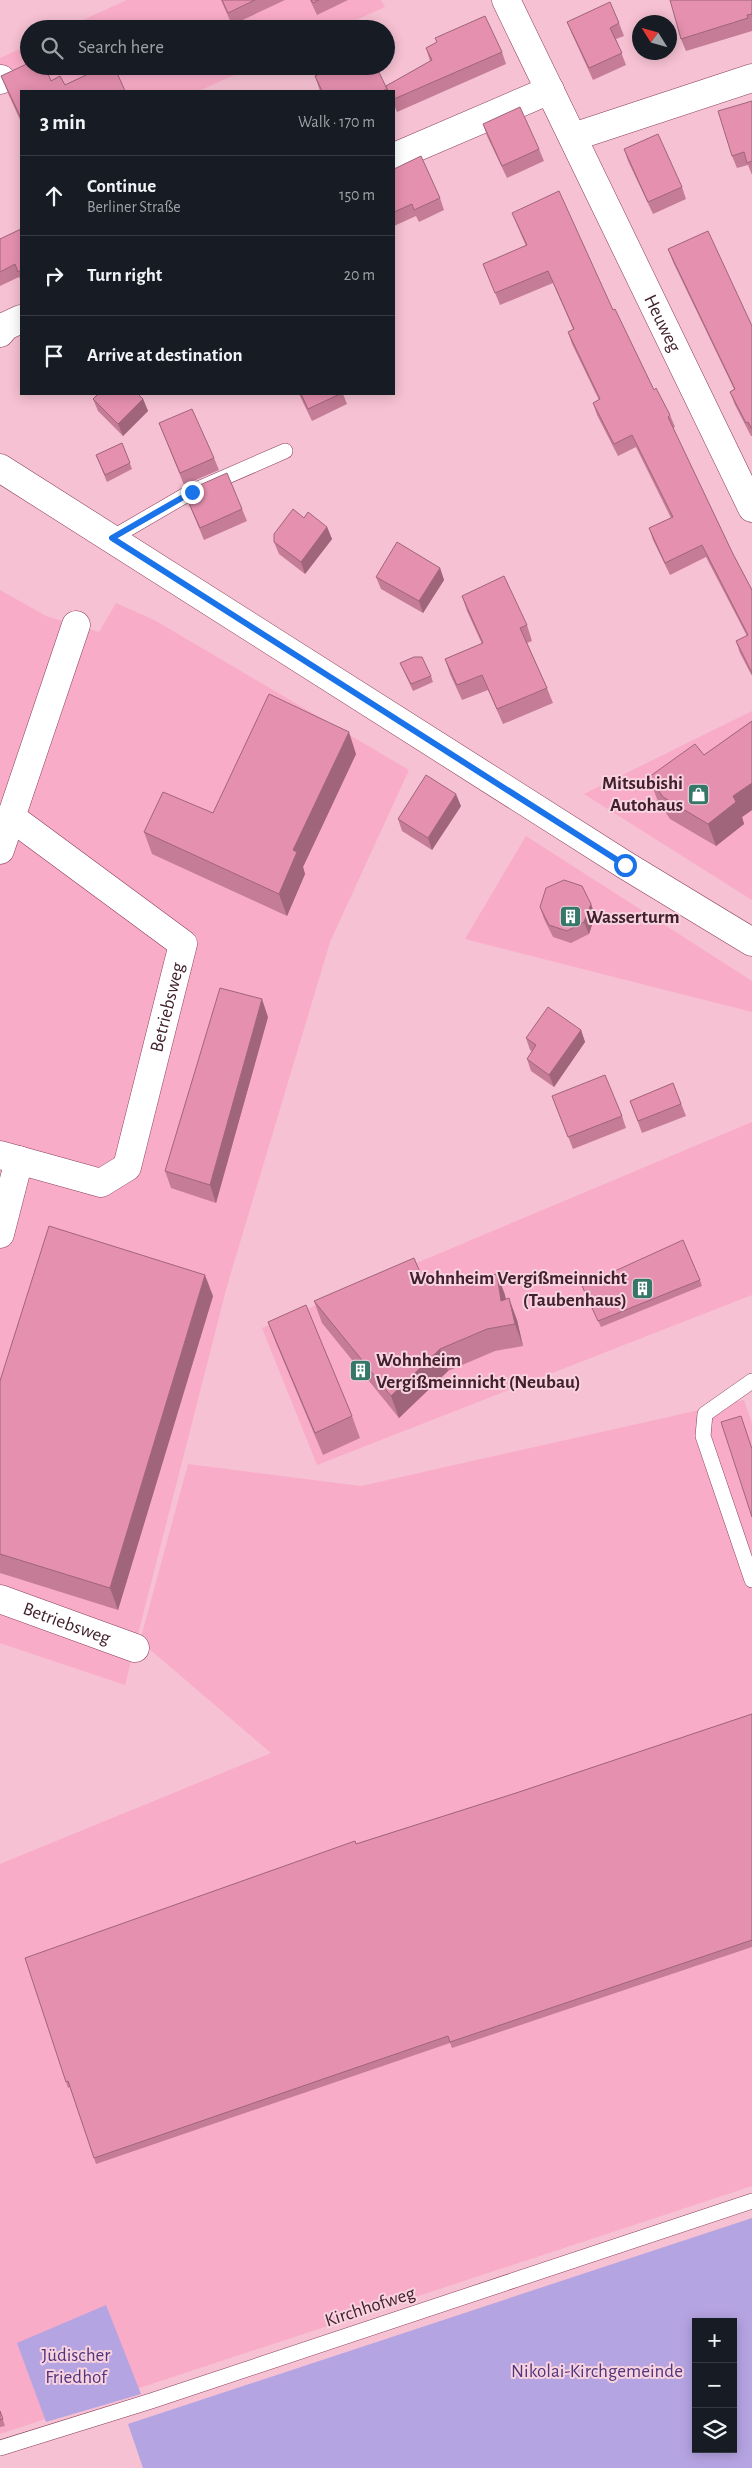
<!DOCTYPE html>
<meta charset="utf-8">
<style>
:root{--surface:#171b24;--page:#242831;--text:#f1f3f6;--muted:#9ea1a6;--line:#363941}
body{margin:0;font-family:"Alegreya Sans",sans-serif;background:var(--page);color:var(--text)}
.controls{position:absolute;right:15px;bottom:15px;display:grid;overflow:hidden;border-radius:0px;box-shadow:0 2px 12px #0003}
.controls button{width:45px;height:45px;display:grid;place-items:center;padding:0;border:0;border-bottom:1px solid var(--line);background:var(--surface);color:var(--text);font:25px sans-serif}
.compass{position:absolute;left:632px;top:15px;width:45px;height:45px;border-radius:50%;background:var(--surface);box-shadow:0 2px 12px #0003;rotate:307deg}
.stop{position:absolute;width:15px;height:15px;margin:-11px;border:4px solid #1a73e8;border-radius:50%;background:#fff}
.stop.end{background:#1a73e8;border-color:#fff;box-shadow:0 1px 5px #0008}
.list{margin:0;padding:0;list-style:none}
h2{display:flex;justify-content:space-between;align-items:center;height:65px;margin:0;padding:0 20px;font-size:21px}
h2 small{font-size:16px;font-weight:400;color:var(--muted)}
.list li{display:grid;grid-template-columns:32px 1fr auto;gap:15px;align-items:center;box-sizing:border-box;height:80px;padding:0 20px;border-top:1px solid var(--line)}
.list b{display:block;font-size:19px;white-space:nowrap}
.list p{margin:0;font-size:16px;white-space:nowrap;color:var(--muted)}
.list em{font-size:16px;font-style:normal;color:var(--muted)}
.icon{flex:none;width:28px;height:28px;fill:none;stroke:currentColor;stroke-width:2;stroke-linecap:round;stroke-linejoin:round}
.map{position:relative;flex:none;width:752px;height:2468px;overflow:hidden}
.search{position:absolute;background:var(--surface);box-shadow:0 2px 12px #0003;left:20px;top:20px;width:375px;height:55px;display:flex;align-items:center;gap:12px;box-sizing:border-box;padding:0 18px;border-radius:28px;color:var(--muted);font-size:19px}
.panel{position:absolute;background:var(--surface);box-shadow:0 2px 12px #0003;left:20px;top:90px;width:375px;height:305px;border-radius:0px}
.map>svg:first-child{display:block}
</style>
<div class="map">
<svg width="752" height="2468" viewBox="0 0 752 2468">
<rect width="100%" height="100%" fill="#f6c1d2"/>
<g fill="#f9acc7">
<path d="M127,0h254l4,7 -49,22h-273z"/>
<path d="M29,45v21h225l-55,25h-178v31l-21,-45v-19z"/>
<path d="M0,590l46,26 53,16 17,-29 40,18 253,149 -79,172 -103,344 -102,399 -125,-42z"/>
<path d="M752,711v189l-168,-106z"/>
<path d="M526,836l226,145v31l-287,-73z"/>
<path d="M752,1122v173l-435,170 -55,-137z"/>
<path d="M744,1400l8,23v763l-752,248v-570l271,-111 -131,-112 48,-177 173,22z"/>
</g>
<g fill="#b5a4e2" fill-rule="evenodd">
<path d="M752,2218v250h-609l-15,-44zM696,2322h37v127h-37z"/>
<path d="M106,2305l35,89 -95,28 -29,-79z"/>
</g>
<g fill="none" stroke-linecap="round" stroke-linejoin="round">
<defs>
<g id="service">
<path d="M112,538l79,-46 94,-41"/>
<path d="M752,1381l-47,33 -2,22 49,144"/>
<path d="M0,2448l151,-47 601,-200"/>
</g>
<g id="minor">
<path id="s1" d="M506,0l246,508"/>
<path d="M0,80l1,-1"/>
<path d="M573,137l179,-59"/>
<path d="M394,157l156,-67"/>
<path d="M0,333l6,-7 15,-7"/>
<path d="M0,850l76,-225"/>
<path id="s2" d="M0,1155l101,28 26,-16 56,-223 -172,-127"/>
<path d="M0,1234l19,-74"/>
<path id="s3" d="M0,1599l135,49"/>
</g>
<path id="secondary" d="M0,468l625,397 127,77"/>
</defs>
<use href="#service" stroke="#8a3e5d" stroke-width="16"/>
<use href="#minor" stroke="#8a3e5d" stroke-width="29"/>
<use href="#secondary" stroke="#8a3e5d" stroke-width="29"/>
<use href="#service" stroke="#fff" stroke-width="15"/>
<use href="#minor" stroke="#fff" stroke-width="28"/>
<use href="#secondary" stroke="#fff" stroke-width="28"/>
</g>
<g fill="#c57c96">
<path d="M221,0h64l-53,25z"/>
<path d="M310,0h38l-31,15z"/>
<path d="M752,0v31l-66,20 -5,-12z"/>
<path d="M567,22l52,1 5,13 -8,3 10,26 -33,15 -21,-46z"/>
<path d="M426,48l76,4 4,12 -109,48 -3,-7v-14h-6l-2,-5 44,-25z"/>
<path d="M1,76l50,5 14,4 60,6h-104v31l-13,-29z"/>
<path d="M315,76l72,13 1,2h-68z"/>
<path d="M752,101v74l-4,-10 -11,3 -5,-12z"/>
<path d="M483,124l56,25 5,12 -37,17 -20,-42z"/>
<path d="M624,149l58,38 4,12 -33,15 -25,-53z"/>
<path d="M394,169l46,29 4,12 -25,12 -3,-6 -22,10z"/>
<path d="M512,213l101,97 41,80 16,25 5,12 -2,1 60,126 19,36v86l-12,-23 -4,-12 11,-5 -41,-79 -36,18 -17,-35 -4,-12 22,-10 -35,-71 -18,9 -21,-41 -4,-12 6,-3 -27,-56 -4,-12 5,-3 -20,-46 -53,22 -17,-41 43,-18 -9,-21z"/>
<path d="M21,229v52l-2,-4 -19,9v-47z"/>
<path d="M668,249l84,77v110h-1l-16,-31 -5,-13 4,-3 -61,-127z"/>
<path d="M299,394h44l4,10 -35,17z"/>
<path d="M93,399h50l5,12 -25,25 -25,-25z"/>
<path d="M159,423l55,35 5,12 -35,15z"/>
<path d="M122,443l10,26 -25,13 -11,-27z"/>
<path d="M184,492l58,17 5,12 -43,19z"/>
<path d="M327,527l5,12 -27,35 -26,-20 -5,-12z"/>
<path d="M440,568l4,12 -21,33 -42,-24 -5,-12z"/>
<path d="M462,596l65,29 5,16 -5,2 20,45 6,15 -50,21 -15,-34 -26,10 -12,-26 -5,-15 37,-15 -15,-33z"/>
<path d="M400,663l31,13 2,6 -20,9z"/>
<path d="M752,721v89l-10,7 2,7 -28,22 -46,-27 -13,-20 -8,-22 55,-22z"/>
<path d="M356,754l-53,113 2,7 -18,42 -135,-62 -8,-22 69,-19z"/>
<path d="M461,806l-29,44 -30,-19 -4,-12z"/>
<path d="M591,904l4,12 -6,18 -18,9 -18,-6 -9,-18 -4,-12z"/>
<path d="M268,1017l-52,186 -45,-15 -6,-17z"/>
<path d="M581,1030l4,12 -31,45 -23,-16 -4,-12 5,-8 -2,-1 -4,-12z"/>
<path d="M673,1083l13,33 -44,17 -12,-32z"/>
<path d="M552,1096l70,20 4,12 -53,21z"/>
<path d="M497,1274l8,21 1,4 11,21 6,26 -28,5 -47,20 -49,47 -77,-95 -8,-22 111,-17z"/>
<path d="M700,1280l2,6 -101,41 -19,-41z"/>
<path d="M213,1296l-95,314 -118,-37v-192z"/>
<path d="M268,1322l84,94 8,22 -37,17 -47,-112z"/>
<path d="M752,1714v233l-300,101 -2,-5 -354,121 -26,-77 -2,1 -2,-6 290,-238 160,-51z"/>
<path d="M0,2411l5,15 -5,1z"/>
</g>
<g fill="#a0657a">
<path d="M143,399l5,12 -25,25 -5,-12z"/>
<path d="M327,527l5,12 -27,35 -4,-12z"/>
<path d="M440,568l4,12 -21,33 -4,-12z"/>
<path d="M349,732l7,22 -53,113 2,7 -18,42 -8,-22 14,-44z"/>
<path d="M752,783v27l-10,7 2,7 -28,22 -8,-22 25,-28z"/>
<path d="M456,794l5,12 -29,44 -4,-12z"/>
<path d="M591,904l4,12 -6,18 -5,-12z"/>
<path d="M262,999l6,18 -52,186 -6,-18z"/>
<path d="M581,1030l4,12 -31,45 -5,-12z"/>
<path d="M497,1274l8,21 4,27 -8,-21z"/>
<path d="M205,1275l8,21 -95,314 -8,-22z"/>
<path d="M509,1298l8,22 6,26 -8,-22z"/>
<path d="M440,1349l8,22 -49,47 -8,-22z"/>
</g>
<g fill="#e590af" stroke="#a0657a">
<path d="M222,0h33l-27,13z"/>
<path d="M311,0h8l-6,3z"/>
<path d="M670,0h82v14l-5,1 1,3 -67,21z"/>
<path d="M610,2l9,21 -9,5 12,25 -33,15 -22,-46z"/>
<path d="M485,16l17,36 -108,47v-8h-6l-2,-5 46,-26 -6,-12 11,-6 -2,-4z"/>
<path d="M29,63v3h16l6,15 9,-5 5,9 40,-19h9l11,25h-104v27l-20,-42z"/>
<path d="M336,66h40l11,23 -5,2h-60l-7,-15z"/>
<path d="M752,101v60l-5,2 -3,-11 -12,4 -14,-45z"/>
<path d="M520,107l19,42 -37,17 -19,-42z"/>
<path d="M658,134l24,53 -34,15 -24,-53z"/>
<path d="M421,156l19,42 -26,12 -2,-6 -18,8v-43z"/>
<path d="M559,191l54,119 2,-1 39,81 2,-2 14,27 -2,2 65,137 19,36v83l-16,-32 12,-6 -46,-90 -37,18 -16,-35 24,-11 -41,-82 -18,9 -21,-41 7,-4 -32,-67 6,-3 -26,-58 -53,22 -12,-29 44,-19 -15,-32z"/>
<path d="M21,229v41l-3,2 -3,-8 -15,8v-33z"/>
<path d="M708,231l44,95v103l-4,-7 -2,1 -16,-31 5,-3 -67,-140z"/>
<path d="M98,394h40l5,5 -25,25 -25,-25z"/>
<path d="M301,394h39l-32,15z"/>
<path d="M192,409l22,49 -34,15 -21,-50z"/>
<path d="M122,443l8,20 -25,12 -9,-20z"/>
<path d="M227,473l15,36 -42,19 -16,-36z"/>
<path d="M293,509l11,9 4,-6 19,15 -26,35 -27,-20v-8z"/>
<path d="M397,542l43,26 -21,33 -43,-24z"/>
<path d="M504,576l23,49 -7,3 27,60 -50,21 -15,-34 -25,10 -12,-26 38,-16 -21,-47z"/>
<path d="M414,657h8l9,19 -20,8 -11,-21z"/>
<path d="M269,694l80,38 -56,118 4,2 -18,42 -135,-62 19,-40 50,21z"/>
<path d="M752,721v62l-19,13 3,6 -28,22 -45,-27 -14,-20 46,-33 9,11z"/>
<path d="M426,775l30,19 -28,44 -30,-19z"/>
<path d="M564,880l18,6 9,18 -7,18 -17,9 -18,-6 -9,-18 6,-19z"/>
<path d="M220,988l42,11 -52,186 -45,-14z"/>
<path d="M548,1007l33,23 -32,45 -22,-16 9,-14 -10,-7z"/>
<path d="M605,1075l17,41 -54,21 -16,-41z"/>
<path d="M673,1083l8,21 -43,17 -8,-20z"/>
<path d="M49,1226l156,49 -95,313 -110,-34v-173z"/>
<path d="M683,1240l17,40 -102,41 -16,-35z"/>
<path d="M414,1258l11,26 72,-10 4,27 8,-3 6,26 -28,5 -47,20 -49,47 -77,-95z"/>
<path d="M306,1305l46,111 -37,17 -47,-111z"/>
<path d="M741,1416l11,33v68l-31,-95z"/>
<path d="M752,1714v226l-302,102 -2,-6 -354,122 -26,-77 -2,1 -41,-124 330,-117 1,3 160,-51z"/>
<path d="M0,2411l3,8 -3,1z"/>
</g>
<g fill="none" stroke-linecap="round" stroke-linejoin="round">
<path stroke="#1a73e8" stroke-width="6" d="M192,492l-80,46 513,327"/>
</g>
<defs>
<symbol id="shop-square" viewBox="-11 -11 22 22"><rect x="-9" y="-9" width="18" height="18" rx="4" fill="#357768" stroke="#f8d3df"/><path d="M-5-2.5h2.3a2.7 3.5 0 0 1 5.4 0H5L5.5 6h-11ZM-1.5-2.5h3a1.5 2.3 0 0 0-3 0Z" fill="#fff"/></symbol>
<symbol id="building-square" viewBox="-11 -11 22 22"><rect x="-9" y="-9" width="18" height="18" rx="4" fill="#357768" stroke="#f8d3df"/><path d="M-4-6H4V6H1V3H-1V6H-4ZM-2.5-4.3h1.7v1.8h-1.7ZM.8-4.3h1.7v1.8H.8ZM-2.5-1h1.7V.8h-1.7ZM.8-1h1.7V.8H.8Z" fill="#fff"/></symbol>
</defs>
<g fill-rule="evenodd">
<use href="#shop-square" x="686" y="782" width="25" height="25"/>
<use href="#building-square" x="558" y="904" width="25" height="25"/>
<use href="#building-square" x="630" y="1276" width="25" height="25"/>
<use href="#building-square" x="348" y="1358" width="25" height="25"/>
</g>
<g text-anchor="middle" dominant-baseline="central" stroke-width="4" stroke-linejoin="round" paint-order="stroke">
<g font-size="19" fill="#42212e" stroke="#f8d3df">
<text stroke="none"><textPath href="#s1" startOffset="359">Heuweg</textPath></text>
<text stroke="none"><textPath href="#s2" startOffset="300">Betriebsweg</textPath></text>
<text stroke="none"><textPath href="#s3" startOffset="71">Betriebsweg</textPath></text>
<text transform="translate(370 2307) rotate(-18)">Kirchhofweg</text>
</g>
<g font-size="19" font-weight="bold" fill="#42212e" stroke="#f8d3df" text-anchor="end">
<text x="683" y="783">Mitsubishi<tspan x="683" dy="22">Autohaus</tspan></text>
<text x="586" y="917" text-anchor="start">Wasserturm</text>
<text x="627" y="1278">Wohnheim Vergißmeinnicht<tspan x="627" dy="22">(Taubenhaus)</tspan></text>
<text x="376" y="1360" text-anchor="start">Wohnheim<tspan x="376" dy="22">Vergißmeinnicht (Neubau)</tspan></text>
</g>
<g font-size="19" fill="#4f367f" stroke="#f8d3df">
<text x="76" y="2355">Jüdischer<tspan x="76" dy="22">Friedhof</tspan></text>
<text x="597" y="2371">Nikolai-Kirchgemeinde</text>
</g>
</g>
</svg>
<div class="controls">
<button>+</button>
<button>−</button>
<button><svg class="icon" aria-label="layers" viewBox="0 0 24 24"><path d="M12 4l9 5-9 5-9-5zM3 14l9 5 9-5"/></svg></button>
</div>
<svg class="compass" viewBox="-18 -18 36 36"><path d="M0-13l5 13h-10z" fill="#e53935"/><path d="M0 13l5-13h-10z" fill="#9ea1a6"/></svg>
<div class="stop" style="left:625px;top:865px"></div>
<div class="stop end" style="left:192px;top:492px"></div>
<div class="search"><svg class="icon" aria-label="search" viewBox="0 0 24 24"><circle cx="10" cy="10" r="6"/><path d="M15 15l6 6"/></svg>Search here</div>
<section class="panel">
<h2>3 min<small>Walk · 170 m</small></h2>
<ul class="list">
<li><svg class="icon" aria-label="ahead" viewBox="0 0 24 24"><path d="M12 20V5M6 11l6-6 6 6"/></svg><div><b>Continue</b><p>Berliner Straße</p></div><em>150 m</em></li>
<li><svg class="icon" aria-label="right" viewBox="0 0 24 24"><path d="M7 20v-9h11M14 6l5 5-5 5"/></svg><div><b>Turn right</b></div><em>20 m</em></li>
<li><svg class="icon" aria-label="arrive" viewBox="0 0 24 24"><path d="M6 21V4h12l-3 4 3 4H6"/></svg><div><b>Arrive at destination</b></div></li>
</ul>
</section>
</div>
